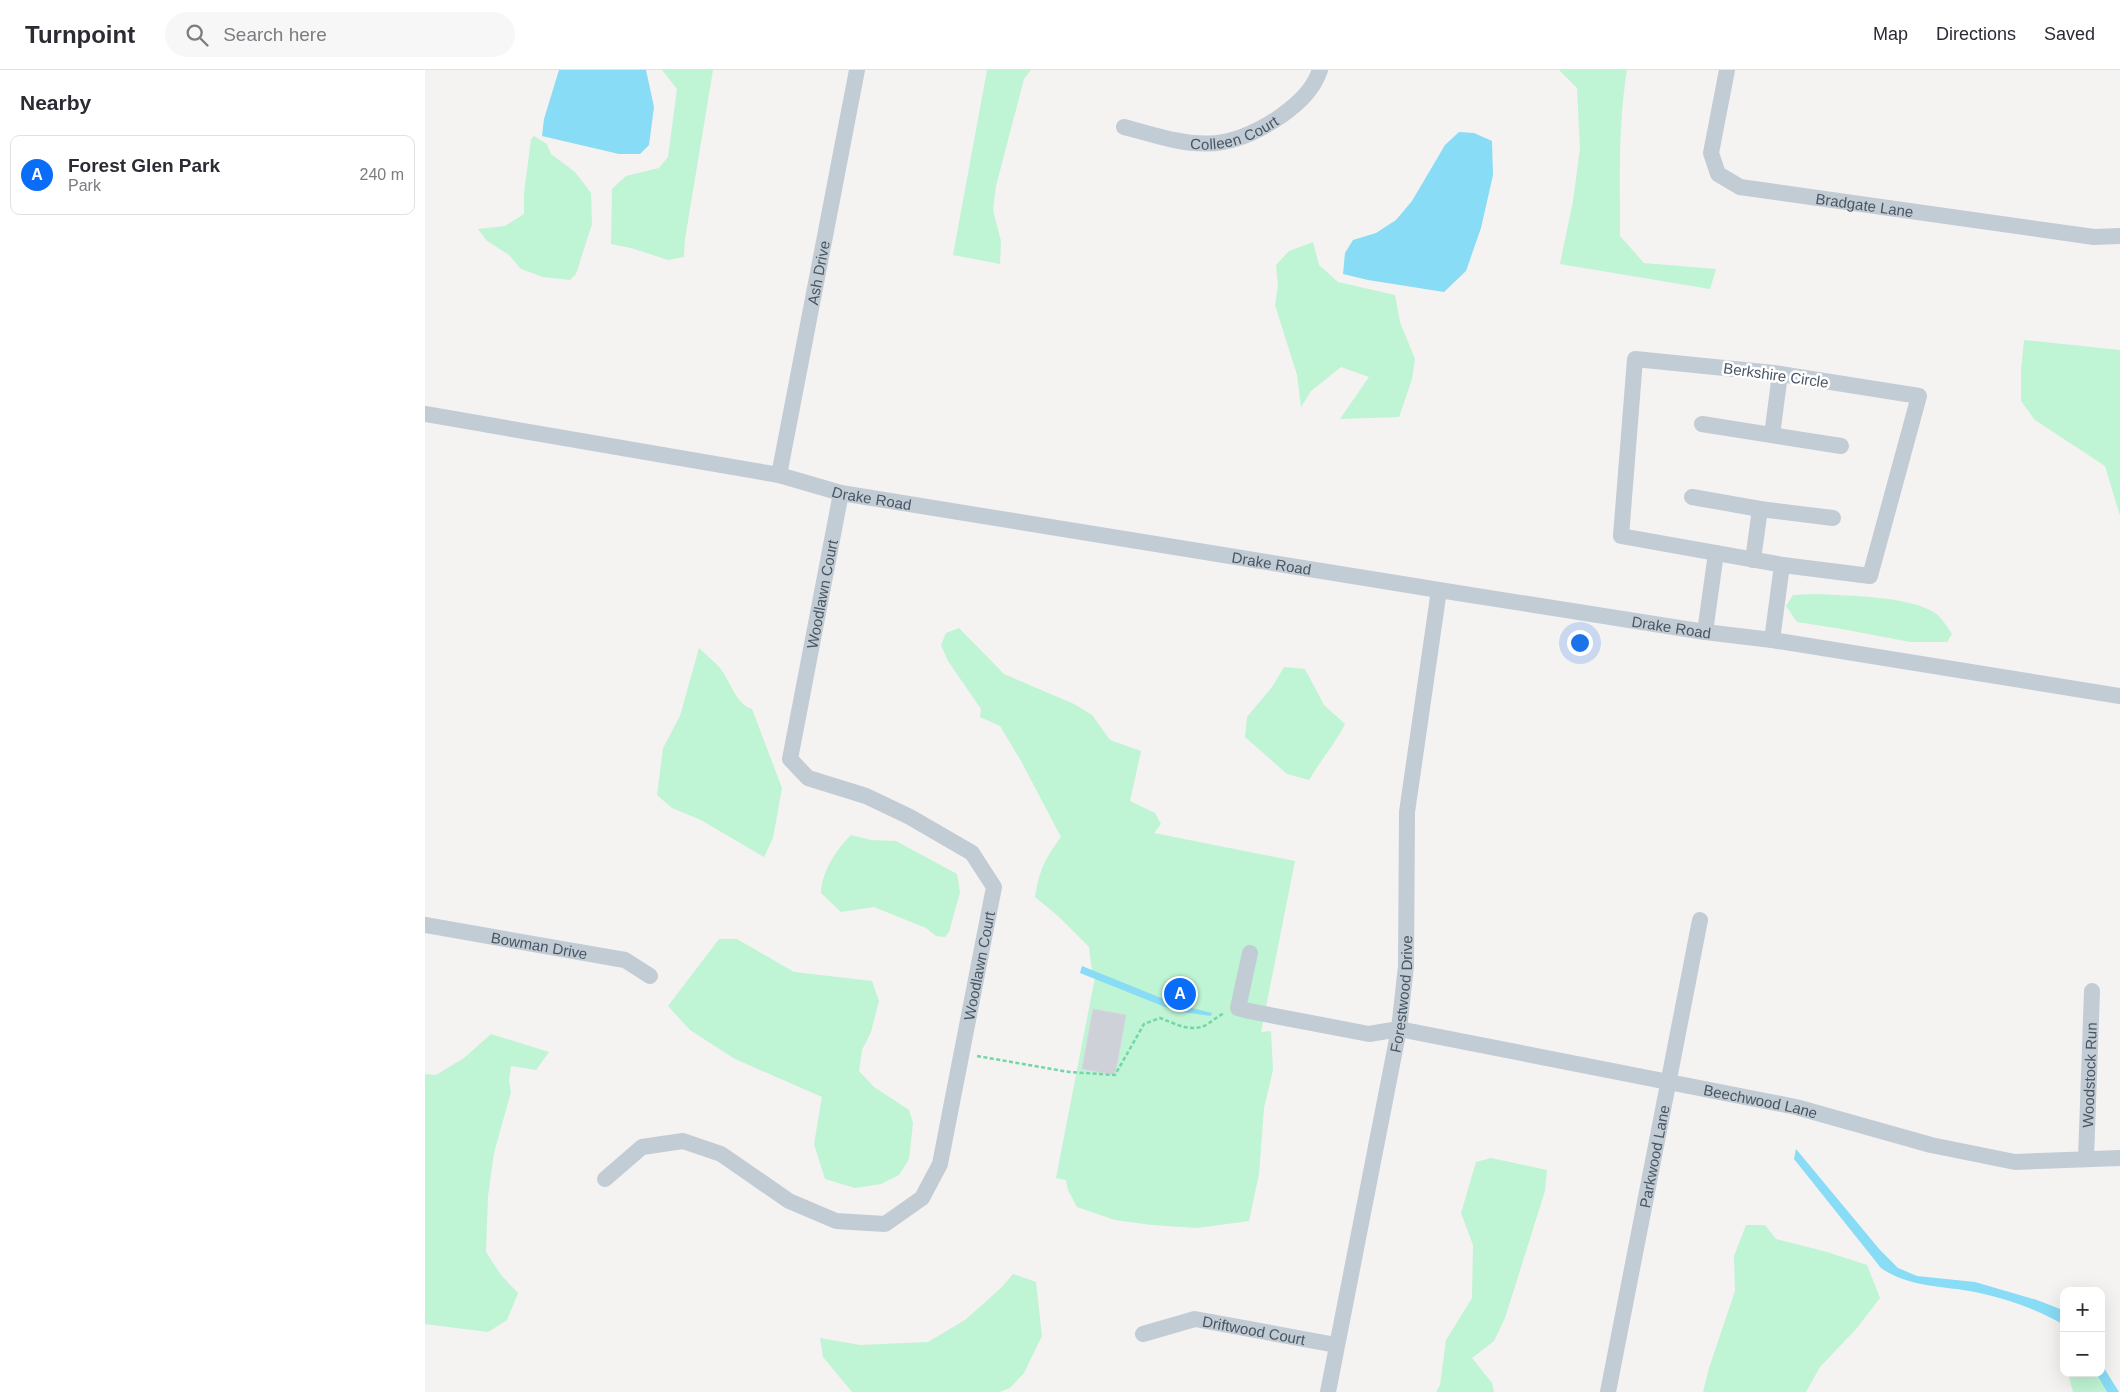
<!DOCTYPE html>
<meta charset="utf-8">
<style>
:root{--surface:#fff;--page:#f7f7f7;--text:#2b2b33;--muted:#7c7c81;--line:#e1e1e2;--accent:#0a6df7}
body{margin:0;font-family:Helvetica,sans-serif;background:var(--page);color:var(--text)}
.controls{position:absolute;right:15px;bottom:15px;display:grid;overflow:hidden;border-radius:10px;box-shadow:0 5px 20px #0002}
.controls button{width:45px;height:45px;display:grid;place-items:center;padding:0;border:0;border-bottom:1px solid var(--line);background:var(--surface);color:var(--text);font:25px sans-serif}
.you{position:absolute;left:1154px;top:572px;width:18px;height:18px;margin:-12px;border:4px solid #fff;border-radius:50%;background:#1a73e8;box-shadow:0 0 0 8px #1a73e833}
.badge{display:grid;place-items:center;width:32px;height:32px;border-radius:50%;background:var(--accent);color:#fff;font-size:16px;font-weight:700}
.pin{position:absolute;translate:-50% -50%;border:2px solid #fff;box-shadow:0 1px 5px #0006}
.list{margin:0;padding:0;list-style:none}
h2{display:flex;justify-content:space-between;align-items:center;height:65px;margin:0;padding:0 20px;font-size:21px}
h2 small{font-size:16px;font-weight:400;color:var(--muted)}
.list li{display:grid;grid-template-columns:32px 1fr auto;gap:15px;align-items:center;box-sizing:border-box;height:80px;margin:0 10px 10px;padding:0 10px;border:1px solid var(--line);border-radius:10px}
.list b{display:block;font-size:19px;white-space:nowrap}
.list p{margin:0;font-size:16px;white-space:nowrap;color:var(--muted)}
.list em{font-size:16px;font-style:normal;color:var(--muted)}
.icon{flex:none;width:28px;height:28px;fill:none;stroke:currentColor;stroke-width:2;stroke-linecap:round;stroke-linejoin:round}
.map{position:relative;flex:none;width:1695px;height:1322px;overflow:hidden}
header{display:flex;align-items:center;gap:30px;box-sizing:border-box;height:70px;padding:0 25px;background:var(--surface);border-bottom:1px solid var(--line)}
header strong{font-size:24px}
nav{display:flex;gap:28px;margin-inline-start:auto;font-size:18px}
.search{width:350px;height:45px;background:var(--page);display:flex;align-items:center;gap:12px;box-sizing:border-box;padding:0 18px;border-radius:28px;color:var(--muted);font-size:19px}
main{display:flex}
aside{flex:1;background:var(--surface)}
.map>svg:first-child{display:block}
</style>
<header>
<strong>Turnpoint</strong>
<div class="search"><svg class="icon" aria-label="search" viewBox="0 0 24 24"><circle cx="10" cy="10" r="6"/><path d="M15 15l6 6"/></svg>Search here</div>
<nav><a>Map</a><a>Directions</a><a>Saved</a></nav>
</header>
<main>
<aside>
<h2>Nearby<small></small></h2>
<ul class="list">
<li><span class="badge">A</span><div><b>Forest Glen Park</b><p>Park</p></div><em>240 m</em></li>
</ul>
</aside>
<div class="map">
<svg width="1695" height="1322" viewBox="0 0 1695 1322">
<rect width="100%" height="100%" fill="#f5f2f2"/>
<g fill="#bff4d4">
<path d="M237,0h51l-28,169 -1,18 -16,3 -37,-12 -20,-4 1,-55 14,-13 33,-8 9,-11 9,-68z"/>
<path d="M562,0h44l-7,9 -28,107 -3,24 8,31 -1,23 -47,-9z"/>
<path d="M1134,0h68c-9,54 -7,111 -7,166l24,27 72,6 -6,20 -150,-25 13,-63 7,-53 -3,-60z"/>
<path d="M109,66l13,8 4,10 24,18 16,21 1,31 -16,50 -6,6 -27,-3 -22,-8 -12,-14 -22,-14 -9,-12 27,-3 19,-12v-21l7,-54z"/>
<path d="M888,172l6,23 19,17 57,13 5,27 15,37 -3,20 -13,38 -59,2 29,-42 -28,-10 -30,24 -10,16 -4,-32 -22,-70 3,-19 -2,-21 13,-14z"/>
<path d="M1599,270l96,10v166l-15,-50 -70,-46 -14,-19v-31z"/>
<path d="M1392,524c31,2 93,2 118,19 7,5 12,14 17,21l-5,8h-37l-68,-13 -45,-7 -11,-16 7,-11z"/>
<path d="M534,558l45,46 70,30 18,11 18,25 31,11 -11,50 25,12 6,11 -7,9 141,28 -34,171 10,-1 2,39 -9,38 -5,66 -10,47 -52,7 -45,-3 -37,-5 -38,-13 -9,-17 -2,-10 -10,-2 40,-206 -4,-1 -3,-24 -31,-31 -23,-19c5,-28 9,-37 26,-60l-40,-76 -21,-35 -20,-9 1,-8 -33,-48 -7,-16 5,-12z"/>
<path d="M274,578c7,7 15,13 21,20 10,12 16,37 32,41l30,79 -9,50 -9,19 -63,-37 -29,-12 -15,-13 6,-47 17,-32z"/>
<path d="M859,597l21,2 19,36 21,19c-10,20 -25,37 -36,56l-22,-6 -42,-37 2,-20 25,-30z"/>
<path d="M426,765l20,5 25,1 61,33 3,18 -11,40 -4,5 -9,-1 -10,-8 -52,-21 -33,5 -20,-19c1,-22 15,-43 30,-58z"/>
<path d="M294,869h18l57,33 78,9 7,20 -8,31 -9,18 -3,21 15,16 35,23 4,13 -4,36 -10,16 -18,9 -26,4 -30,-9 -11,-35 8,-47 -87,-38 -45,-29 -22,-24z"/>
<path d="M66,964l58,18 -13,18 -25,-4 -2,15 2,11 -17,61 -6,43 -2,56 15,23 17,18 -11,27 -19,12 -63,-8v-250l11,1 28,-17z"/>
<path d="M1066,1088l56,12 -2,21 -40,127 -11,23 -22,17 20,25 2,9h-58l4,-7 6,-45 26,-42 1,-53 -12,-32 15,-51z"/>
<path d="M1321,1155h19l11,14 51,13 40,13 13,33 -24,31 -36,38 -14,25h-103l6,-24 26,-77 -1,-35z"/>
<path d="M588,1204l23,8 6,54 -18,37 -14,15 -11,4h-147l-29,-35 -3,-19 40,7 68,-3 37,-22 37,-33z"/>
<path d="M1643,1303h28l11,19h-34z"/>
</g>
<g fill="#88dcf5">
<path d="M134,0h87l8,37 -5,38 -9,9h-21l-77,-18 2,-17z"/>
<path d="M1034,62l15,1 18,8 1,34 -12,53 -15,43 -22,21 -76,-12 -25,-6 2,-21 8,-13 23,-7 20,-13 16,-19 33,-56z"/>
<path d="M657,896l94,38 36,9 -1,3 -36,-5 -95,-38z"/>
<path d="M1371,1079l84,101 18,18 19,8 58,6 62,18 23,9 4,4v12c-24,-15 -65,-29 -94,-34 -30,-5 -64,-5 -89,-23l-87,-109z"/>
<path d="M1676,1293l18,29h-12l-11,-19h5z"/>
</g>
<path fill="#ced1d8" stroke="#d6d8de" d="M668,939l33,6 -11,60 -33,-6z"/>
<g fill="none" stroke-linecap="round" stroke-linejoin="round">
<path stroke="#73d6a7" stroke-width="2.5" stroke-dasharray="4 2.5" stroke-linecap="butt" d="M552,986l92,16 46,3 29,-51 16,-6c14,5 29,14 44,8 7,-3 13,-10 21,-13"/>
<g stroke="#c2ccd5" stroke-width="16">
<path id="s1" d="M1302,0l-16,83 7,21 22,13 354,50 26,-1"/>
<path id="s2" d="M699,57c65,18 97,30 157,-11 18,-13 32,-26 39,-46"/>
<path d="M1210,289l139,14 145,23 -49,180 -87,-11 -162,-29z"/>
<path id="s3" d="M0,344l354,61 62,18 598,97 266,42 67,8 348,56"/>
<path d="M1277,354l139,22"/>
<path d="M1347,365l8,-61"/>
<path id="s4" d="M354,405l78,-405"/>
<path d="M1267,427l68,12 -7,51"/>
<path d="M1335,439l73,9"/>
<path d="M1280,562l11,-79"/>
<path d="M1347,570l10,-75"/>
<path id="s5" d="M0,855l200,35 25,16"/>
<path id="s6" d="M825,883l-12,55 11,3 120,23 30,-5 397,78 135,38 84,17 105,-4"/>
<path id="s7" d="M1661,1089l6,-168"/>
<path id="s8" d="M180,1109l37,-32 41,-6 38,13 68,47 47,20 49,3 37,-26 18,-34 54,-277 -22,-34 -62,-36 -44,-21 -58,-18 -18,-19 51,-266"/>
<path id="s9" d="M718,1264l52,-15 141,26"/>
<path id="s10" d="M903,1322l71,-363 7,-63 1,-154 32,-222"/>
<path id="s11" d="M1183,1322l92,-472"/>
</g>
</g>
<g text-anchor="middle" dominant-baseline="central" stroke-width="5" stroke-linejoin="round" paint-order="stroke">
<g font-size="15" fill="#485562" stroke="#fff">
<text stroke="none"><textPath href="#s2" startOffset="114">Colleen Court</textPath></text>
<text stroke="none"><textPath href="#s1" startOffset="258">Bradgate Lane</textPath></text>
<text stroke="none"><textPath href="#s4" startOffset="206">Ash Drive</textPath></text>
<text transform="translate(1351 305) rotate(8)">Berkshire Circle</text>
<text stroke="none"><textPath href="#s3" startOffset="455">Drake Road</textPath></text>
<text stroke="none"><textPath href="#s3" startOffset="860">Drake Road</textPath></text>
<text stroke="none"><textPath href="#s8" startOffset="1095">Woodlawn Court</textPath></text>
<text stroke="none"><textPath href="#s3" startOffset="1265">Drake Road</textPath></text>
<text stroke="none"><textPath href="#s5" startOffset="116">Bowman Drive</textPath></text>
<text stroke="none"><textPath href="#s8" startOffset="599">Woodlawn Court</textPath></text>
<text stroke="none"><textPath href="#s10" startOffset="405">Forestwood Drive</textPath></text>
<text stroke="none"><textPath href="#s7" startOffset="84">Woodstock Run</textPath></text>
<text stroke="none"><textPath href="#s6" startOffset="589">Beechwood Lane</textPath></text>
<text stroke="none"><textPath href="#s11" startOffset="240">Parkwood Lane</textPath></text>
<text stroke="none"><textPath href="#s9" startOffset="114">Driftwood Court</textPath></text>
</g>
</g>
</svg>
<div class="controls">
<button>+</button>
<button>−</button>
</div>
<div class="you"></div>
<div class="pin badge" style="left:755px;top:924px">A</div>
</div>
</main>
